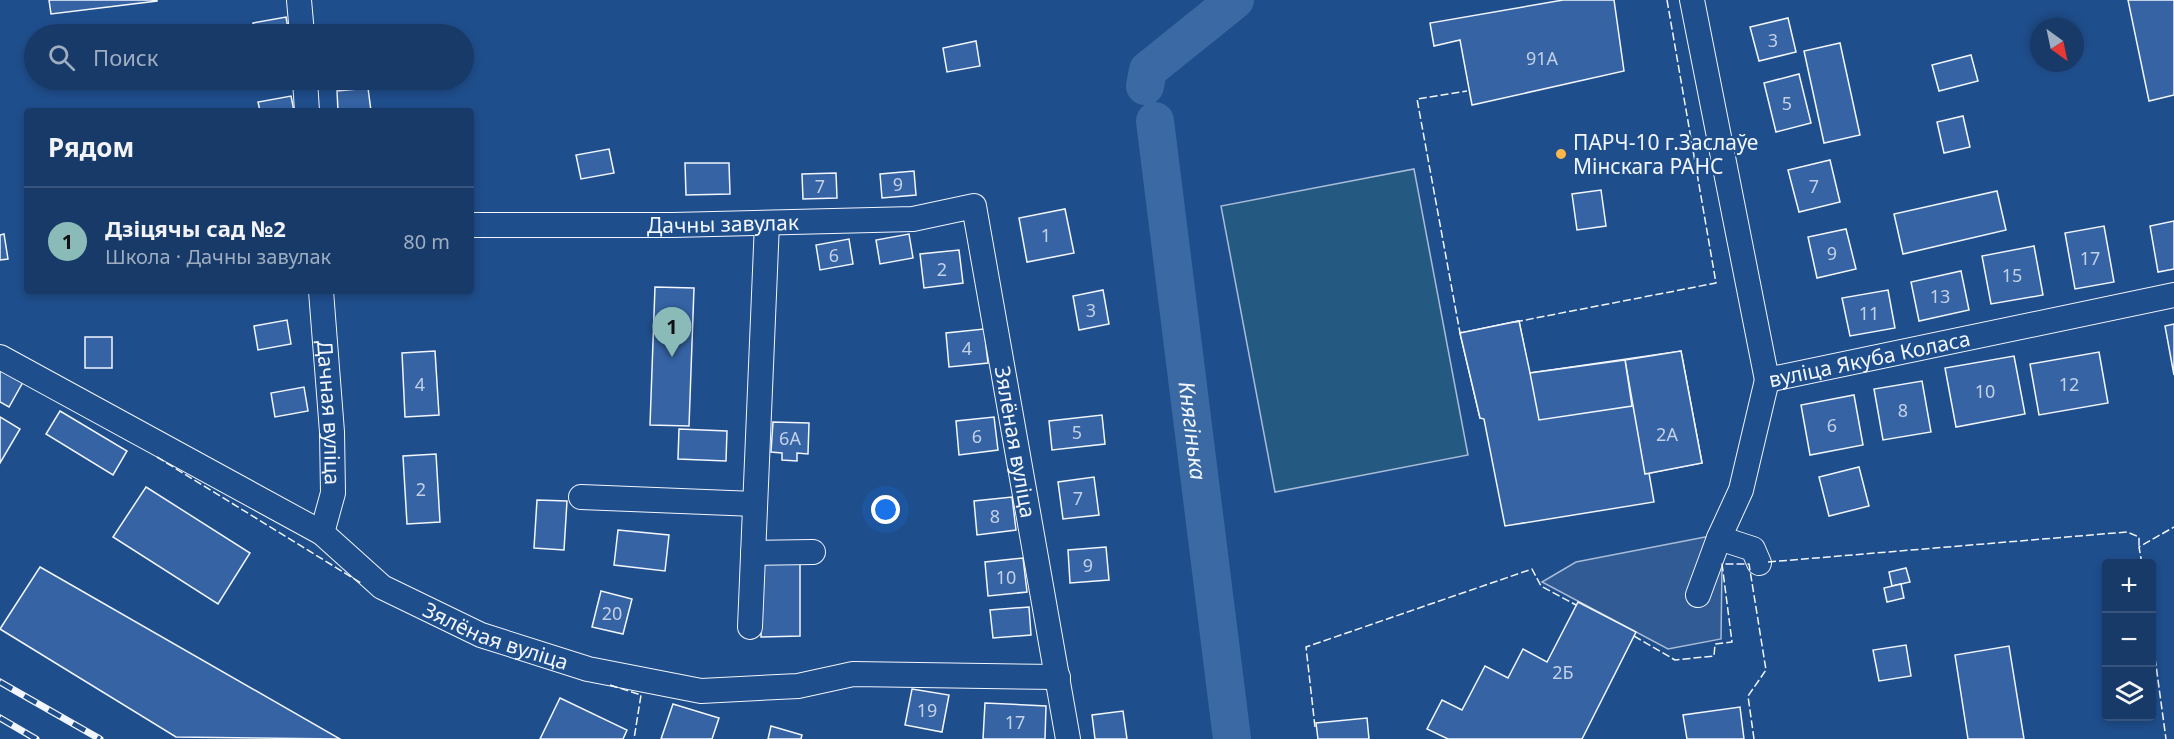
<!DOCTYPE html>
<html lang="ru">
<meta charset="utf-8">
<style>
:root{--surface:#173a69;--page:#244571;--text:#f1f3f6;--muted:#9eadc0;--line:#36547d;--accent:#8bbbb9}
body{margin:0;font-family:"Noto Sans",sans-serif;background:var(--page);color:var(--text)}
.controls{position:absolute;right:18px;bottom:18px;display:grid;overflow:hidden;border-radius:6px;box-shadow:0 3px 9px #0003}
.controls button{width:54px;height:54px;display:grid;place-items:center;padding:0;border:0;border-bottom:2px solid var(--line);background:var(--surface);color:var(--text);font:30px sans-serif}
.compass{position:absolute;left:2030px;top:18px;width:54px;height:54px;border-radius:50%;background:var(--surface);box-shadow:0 3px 9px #0003;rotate:147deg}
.you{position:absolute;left:886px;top:510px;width:21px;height:21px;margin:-15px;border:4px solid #fff;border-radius:50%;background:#1a73e8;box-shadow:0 0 0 9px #1a73e833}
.badge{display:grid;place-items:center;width:39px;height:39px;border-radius:50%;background:var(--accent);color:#111;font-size:20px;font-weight:700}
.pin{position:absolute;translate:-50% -50px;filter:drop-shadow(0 2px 3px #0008)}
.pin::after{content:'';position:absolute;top:32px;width:21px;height:18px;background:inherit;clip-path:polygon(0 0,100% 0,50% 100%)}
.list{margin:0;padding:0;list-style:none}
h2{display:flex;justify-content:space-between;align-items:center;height:78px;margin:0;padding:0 24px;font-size:26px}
h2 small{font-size:20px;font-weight:400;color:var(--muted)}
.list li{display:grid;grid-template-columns:39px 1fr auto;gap:18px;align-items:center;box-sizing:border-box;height:108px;padding:0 24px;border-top:2px solid var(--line)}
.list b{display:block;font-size:22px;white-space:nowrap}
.list p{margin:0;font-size:20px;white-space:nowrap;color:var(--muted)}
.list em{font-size:20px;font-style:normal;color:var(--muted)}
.icon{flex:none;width:33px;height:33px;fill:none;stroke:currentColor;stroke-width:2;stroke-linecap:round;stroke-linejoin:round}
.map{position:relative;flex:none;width:2174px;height:739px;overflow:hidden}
.search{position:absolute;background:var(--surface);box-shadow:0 3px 9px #0003;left:24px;top:24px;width:450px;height:66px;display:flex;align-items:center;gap:15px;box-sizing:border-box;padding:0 21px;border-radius:33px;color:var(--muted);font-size:22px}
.panel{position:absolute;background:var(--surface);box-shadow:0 3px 9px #0003;left:24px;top:108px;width:450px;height:186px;border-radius:6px}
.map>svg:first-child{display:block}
</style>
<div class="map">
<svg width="2174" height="739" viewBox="0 0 2174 739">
<rect width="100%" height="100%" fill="#1f4e8c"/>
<path fill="#245a82" stroke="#a8bbd7" stroke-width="1.5" d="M1414,169l54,286 -193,37 -54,-286z"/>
<path fill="#305b95" stroke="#a8bbd7" stroke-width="1.5" d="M1731,532l-9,32 -1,75 -53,10 -126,-67 34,-20z"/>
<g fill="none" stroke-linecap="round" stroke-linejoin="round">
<g stroke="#3b69a3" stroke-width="38">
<path d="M1145,86l3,-16 87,-70"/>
<path id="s1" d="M1155,121l77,618"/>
</g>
</g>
<g fill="#3563a3" stroke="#f2f6ff" stroke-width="1.5">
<path d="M49,0h108v1l-106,13z"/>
<path d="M1563,0h51l10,71 -152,34 -12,-65 -26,6 -4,-23z"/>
<path d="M2128,0h46v95l-25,6z"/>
<path d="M286,17l3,17h-34l-2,-11z"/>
<path d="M1788,18l8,34 -37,9 -9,-34z"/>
<path d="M976,41l4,25 -33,6 -4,-24z"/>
<path d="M1840,43l20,92 -36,8 -20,-92z"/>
<path d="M1971,55l7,26 -39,10 -7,-26z"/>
<path d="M1799,74l12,49 -35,9 -12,-49z"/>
<path d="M368,88l3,23h-33l-1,-20z"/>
<path d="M291,96l3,15h-34l-2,-9z"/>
<path d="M1963,116l7,31 -26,6 -7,-31z"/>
<path d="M609,149l5,24 -33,6 -5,-24z"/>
<path d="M1830,160l10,42 -41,10 -11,-42z"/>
<path d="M685,163h44l1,31 -44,1z"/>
<path d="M914,171l2,24 -34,3 -2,-24z"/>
<path d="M836,173l1,25 -34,1 -1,-25z"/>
<path d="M1601,190l5,36 -29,4 -5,-36z"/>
<path d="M1997,191l9,39 -103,24 -9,-40z"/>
<path d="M1065,209l9,44 -47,9 -8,-44z"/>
<path d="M2174,221v48l-16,3 -8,-46z"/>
<path d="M2104,226l10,56 -39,7 -10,-56z"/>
<path d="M1846,229l10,40 -39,9 -9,-41z"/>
<path d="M4,234l4,25 -8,1v-25z"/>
<path d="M909,234l4,24 -33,6 -4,-24z"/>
<path d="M849,239l4,25 -33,6 -4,-25z"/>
<path d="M2034,246l9,49 -52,9 -9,-48z"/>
<path d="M959,250l4,33 -39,5 -4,-34z"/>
<path d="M1961,271l8,39 -50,11 -8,-39z"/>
<path d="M655,287l39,1 -5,138 -39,-1z"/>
<path d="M1103,290l6,34 -30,6 -6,-34z"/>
<path d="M1888,290l7,38 -45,8 -8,-38z"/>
<path d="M287,320l4,24 -33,6 -4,-24z"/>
<path d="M1519,321l17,86 -56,11 -20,-85z"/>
<path d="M1519,321l11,52 151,-22 21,112 -53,10 5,29 -149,24 -21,-107 -4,-1 -20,-85z"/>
<path d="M2174,324v51l-9,-49z"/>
<path d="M984,329l4,34 -39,4 -3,-34z"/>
<rect x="85" y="337" width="27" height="31"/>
<path d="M435,351l4,64 -34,2 -3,-64z"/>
<path d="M1681,351l21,112 -57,11 -20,-114z"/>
<path d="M2099,352l9,51 -69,12 -9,-51z"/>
<path d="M2014,356l11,58 -69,13 -11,-59z"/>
<path d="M1625,360l7,46 -93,14 -9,-47z"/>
<path d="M0,368l23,14 -14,25 -9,-5z"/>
<path d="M1922,381l9,51 -48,8 -9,-51z"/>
<path d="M304,387l4,24 -33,6 -4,-24z"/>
<path d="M1854,395l9,50 -53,10 -9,-50z"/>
<path d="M60,411l67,40 -14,24 -67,-41z"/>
<path d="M1102,415l3,29 -53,6 -3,-29z"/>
<path d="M0,417l20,12 -20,34z"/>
<path d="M994,417l4,33 -39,5 -3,-34z"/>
<path d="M773,422l36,1 -1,31 -11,-1v8l-15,-1v-7l-11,-1z"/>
<path d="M679,429l48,2 -1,30 -48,-2z"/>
<path d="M436,454l4,68 -33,2 -4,-68z"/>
<path d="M1859,467l10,39 -40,10 -10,-39z"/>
<path d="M1094,477l5,38 -36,4 -5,-37z"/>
<path d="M146,487l104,66 -32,51 -105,-67z"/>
<path d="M1012,497l4,33 -39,5 -3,-34z"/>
<path d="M537,500l30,1 -3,49 -30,-2z"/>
<path d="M618,530l51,5 -4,36 -51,-6z"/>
<path d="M1106,547l3,33 -39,3 -2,-33z"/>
<path d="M1023,558l4,34 -39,4 -3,-34z"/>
<path d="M761,564h39v72l-39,1z"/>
<path d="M40,567l300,172 -164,-2 -176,-108z"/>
<path d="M1906,568l4,14 -18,4 -3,-14z"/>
<path d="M1901,584l3,14 -17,4 -3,-14z"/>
<path d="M601,591l31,8 -9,35 -31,-7z"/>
<path d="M1578,602l58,30 -54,107h-134l-21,-10 15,-29 20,10 23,-44 23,12 15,-29 24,13z"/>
<path d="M1029,607l2,28 -38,3 -3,-28z"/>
<path d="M1906,645l5,31 -32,5 -6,-31z"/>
<path d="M2009,646l15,93h-56l-13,-84z"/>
<path d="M912,689l37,6 -7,37 -37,-7z"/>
<path d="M560,698l67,32 -4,9h-83z"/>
<path d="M985,703l61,3 -1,33h-62z"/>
<path d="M673,704l46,14 -7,21h-51z"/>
<path d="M1740,707l4,32h-57l-4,-24z"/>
<path d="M1123,711l4,28h-32l-3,-24z"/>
<path d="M1367,718l2,21h-51l-2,-16z"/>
<path d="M771,726l31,9 -1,4h-33z"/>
</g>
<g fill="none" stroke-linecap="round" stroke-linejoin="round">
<defs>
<g id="minor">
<path d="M299,0l3,34"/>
<path id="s2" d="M1692,0l75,380 407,-85"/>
<path d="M305,80l2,31"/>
<path id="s3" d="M471,225h202l240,-6 61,-13 94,533"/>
<path id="s4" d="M321,291l11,141 1,61 -11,40"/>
<path id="s5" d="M0,357l322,176 60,54 99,48 107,34 113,22 97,-5 55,-12 205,3"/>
<path d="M581,497l174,7"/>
<path d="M1719,538l34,11 6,14"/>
<path d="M753,553l60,-1"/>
<path d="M1698,595l21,-57 22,-48 26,-110"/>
<path d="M750,627l17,-404"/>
</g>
</defs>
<use href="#minor" stroke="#f2f6ff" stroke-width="26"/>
<use href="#minor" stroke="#1f4e8c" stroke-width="24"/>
<defs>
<g id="rail">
<path d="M0,682l100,57"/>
<path d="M0,718l36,21"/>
</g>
</defs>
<use href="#rail" stroke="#f2f6ff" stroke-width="7"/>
<use href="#rail" stroke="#1f4e8c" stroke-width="4.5" stroke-dasharray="14" stroke-linecap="butt"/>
<g stroke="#f2f6ff" stroke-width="1.5" stroke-dasharray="8 3" stroke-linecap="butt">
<path d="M1515,322l201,-39 -49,-283"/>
<path d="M1462,332l-2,1 -43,-234 50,-8"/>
<path d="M157,457l204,126"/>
<path d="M1768,562l359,-30 12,5v10"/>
<path d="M2142,564l-3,-17 35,-20"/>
<path d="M1634,636l41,24 39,-4 1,-12 17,-2 -10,-78h27l17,106 -18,26 6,43"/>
<path d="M2152,636l14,103"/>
<path d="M610,685l31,10 -7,44"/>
<path d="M1315,727l-9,-80 226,-78 9,17 35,19"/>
</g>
</g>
<circle fill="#ffb74d" stroke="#1f4e8c" stroke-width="2" cx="1561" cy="154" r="6"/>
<g text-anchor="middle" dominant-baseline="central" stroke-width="4.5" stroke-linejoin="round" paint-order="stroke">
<g font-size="18" fill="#c3d1e8">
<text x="1773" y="40">3</text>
<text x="1542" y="58">91А</text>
<text x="1787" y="103">5</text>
<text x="898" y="184">9</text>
<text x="820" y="186">7</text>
<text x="1814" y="186">7</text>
<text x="1046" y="235">1</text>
<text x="1832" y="253">9</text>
<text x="834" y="255">6</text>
<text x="2090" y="258">17</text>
<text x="942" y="269">2</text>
<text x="2012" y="275">15</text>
<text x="1940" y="296">13</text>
<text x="1091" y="310">3</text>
<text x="1869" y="313">11</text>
<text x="967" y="348">4</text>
<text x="420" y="384">4</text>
<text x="2069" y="384">12</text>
<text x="1985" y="391">10</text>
<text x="1903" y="410">8</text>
<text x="1832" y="425">6</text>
<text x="1077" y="432">5</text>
<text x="1667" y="434">2А</text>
<text x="977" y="436">6</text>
<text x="790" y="438">6А</text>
<text x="421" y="489">2</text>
<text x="1078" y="498">7</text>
<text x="995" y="516">8</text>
<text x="1088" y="565">9</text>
<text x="1006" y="577">10</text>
<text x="612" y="613">20</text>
<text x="1563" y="672">2Б</text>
<text x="927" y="710">19</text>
<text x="1015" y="722">17</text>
</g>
<g font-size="21" fill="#f2f6ff" stroke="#1f4e8c" text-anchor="start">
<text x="1573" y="142">ПАРЧ-10 г.Заслаўе<tspan x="1573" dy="24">Мінскага РАНС</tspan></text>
</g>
<g font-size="21" fill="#f2f6ff" stroke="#1f4e8c">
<text stroke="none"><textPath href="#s3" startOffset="252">Дачны завулак</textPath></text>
<text stroke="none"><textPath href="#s2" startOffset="492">вуліца Якуба Коласа</textPath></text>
<text stroke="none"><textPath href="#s4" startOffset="122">Дачная вуліца</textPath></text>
<text stroke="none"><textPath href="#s3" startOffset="744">Зялёная вуліца</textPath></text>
<text stroke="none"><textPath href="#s5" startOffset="572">Зялёная вуліца</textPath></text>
</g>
<g font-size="22" font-style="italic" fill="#f2f6ff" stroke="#1f4e8c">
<text stroke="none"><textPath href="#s1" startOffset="312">Княгінька</textPath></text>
</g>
</g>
</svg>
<div class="controls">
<button>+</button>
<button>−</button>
<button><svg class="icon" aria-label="layers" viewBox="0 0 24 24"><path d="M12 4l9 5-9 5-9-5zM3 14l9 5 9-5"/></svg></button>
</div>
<svg class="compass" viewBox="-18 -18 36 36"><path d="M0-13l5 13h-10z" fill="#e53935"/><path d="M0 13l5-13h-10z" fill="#9eadc0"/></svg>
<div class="you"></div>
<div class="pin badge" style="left:672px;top:357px">1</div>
<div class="search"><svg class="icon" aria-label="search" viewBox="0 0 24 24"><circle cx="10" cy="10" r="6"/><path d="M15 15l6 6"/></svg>Поиск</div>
<section class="panel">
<h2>Рядом<small></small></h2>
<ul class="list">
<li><span class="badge">1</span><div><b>Дзіцячы сад №2</b><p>Школа · Дачны завулак</p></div><em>80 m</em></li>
</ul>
</section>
</div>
